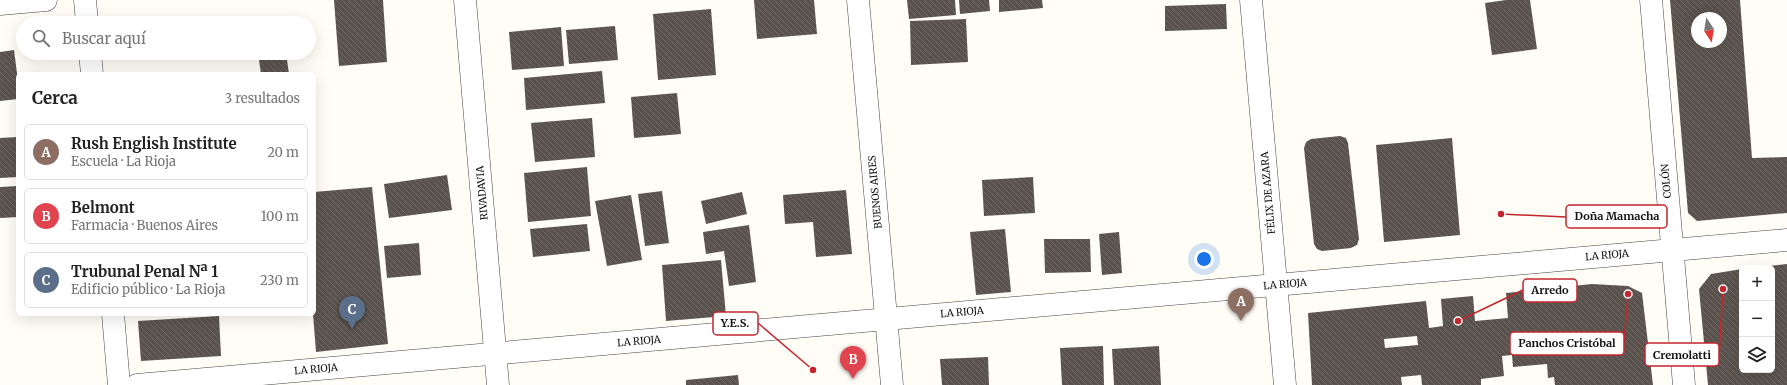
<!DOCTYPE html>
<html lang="es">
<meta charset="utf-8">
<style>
:root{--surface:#fff;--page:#f6f6f6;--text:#222;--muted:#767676;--line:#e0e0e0;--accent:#c4262e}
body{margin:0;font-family:Merriweather,serif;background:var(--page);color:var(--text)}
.controls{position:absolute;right:12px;bottom:12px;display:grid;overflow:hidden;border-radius:6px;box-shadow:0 4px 16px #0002}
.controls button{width:36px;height:36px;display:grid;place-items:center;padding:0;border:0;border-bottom:1px solid var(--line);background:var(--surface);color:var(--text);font:20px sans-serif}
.compass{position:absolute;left:1691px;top:12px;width:36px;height:36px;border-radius:50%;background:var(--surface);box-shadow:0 4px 16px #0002;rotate:168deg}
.you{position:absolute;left:1204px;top:259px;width:14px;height:14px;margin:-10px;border:3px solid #fff;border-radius:50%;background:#1a73e8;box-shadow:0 0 0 6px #1a73e833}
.badge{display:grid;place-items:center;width:26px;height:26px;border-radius:50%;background:var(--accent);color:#fff;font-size:13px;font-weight:700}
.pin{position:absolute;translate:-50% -33px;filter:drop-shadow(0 1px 2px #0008)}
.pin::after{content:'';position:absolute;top:21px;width:14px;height:12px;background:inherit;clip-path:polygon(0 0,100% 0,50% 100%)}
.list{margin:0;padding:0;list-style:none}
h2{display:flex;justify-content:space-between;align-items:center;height:52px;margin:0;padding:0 16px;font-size:17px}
h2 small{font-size:13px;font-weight:400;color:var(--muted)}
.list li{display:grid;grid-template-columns:26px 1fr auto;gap:12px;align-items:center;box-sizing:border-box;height:56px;margin:0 8px 8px;padding:0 8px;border:1px solid var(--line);border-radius:6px}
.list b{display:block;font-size:15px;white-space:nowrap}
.list p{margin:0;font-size:13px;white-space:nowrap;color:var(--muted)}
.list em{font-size:13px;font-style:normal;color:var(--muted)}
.icon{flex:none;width:22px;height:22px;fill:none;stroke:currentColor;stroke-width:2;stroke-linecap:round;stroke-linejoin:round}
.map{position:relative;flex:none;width:1787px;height:385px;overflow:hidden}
.search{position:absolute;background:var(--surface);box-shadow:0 4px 16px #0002;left:16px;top:16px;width:300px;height:44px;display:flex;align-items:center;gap:10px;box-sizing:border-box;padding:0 14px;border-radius:22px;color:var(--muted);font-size:15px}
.panel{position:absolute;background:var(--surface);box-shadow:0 4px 16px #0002;left:16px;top:72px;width:300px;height:244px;border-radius:6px}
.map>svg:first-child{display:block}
</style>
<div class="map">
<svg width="1787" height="385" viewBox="0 0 1787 385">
<defs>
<pattern id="building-back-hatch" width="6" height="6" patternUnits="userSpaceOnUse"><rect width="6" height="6" fill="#5a524d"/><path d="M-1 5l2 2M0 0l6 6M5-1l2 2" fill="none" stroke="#6d6662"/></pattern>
</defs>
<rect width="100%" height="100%" fill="#fffdf5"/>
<g fill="url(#building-back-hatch)" fill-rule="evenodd">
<path d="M334,0h49l4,62 -48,4z"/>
<path d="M754,0h60l3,34 -60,5z"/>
<path d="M907,0h48l1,15 -47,4z"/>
<path d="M959,0h30l1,11 -30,3z"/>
<path d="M999,0h43l1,8 -44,4z"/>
<path d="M1506,0h24l7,49 -45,6 -7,-52z"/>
<path d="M1670,0h70l12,158 35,-1v56l-90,8 -9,-8zM1697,18h24v24h-24z"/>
<path d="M1226,4l1,25 -62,2v-25z"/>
<path d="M711,9l5,66 -58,5 -5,-66z"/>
<path d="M966,19l2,43 -57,3 -1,-44z"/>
<path d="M615,26l3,34 -49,4 -3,-34z"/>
<path d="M561,27l3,39 -52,4 -3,-38z"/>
<path d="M14,50l4,31v18l-18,2v-49z"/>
<path d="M258,53h28l3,21h-28z"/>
<path d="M602,71l3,32 -79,7 -2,-32z"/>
<path d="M677,93l4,41 -47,4 -3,-41z"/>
<path d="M592,118l3,39 -60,5 -4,-39z"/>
<path d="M1340,136l6,2 2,5 11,96 -2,6 -6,3 -29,3 -5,-2 -3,-5 -10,-96 2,-6 5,-3z"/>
<path d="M18,137v40l-18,1v-40z"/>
<path d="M1452,138l8,97 -76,7 -8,-97z"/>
<path d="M587,167l4,49 -63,6 -4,-49z"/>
<path d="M447,175l5,35 -63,8 -5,-34z"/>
<path d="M1033,177l2,36 -51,3 -2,-36z"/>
<path d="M18,186v31l-18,1v-31z"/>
<path d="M372,187l16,157 -72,8 -3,-38h1v-122z"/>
<path d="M846,190l6,64 -36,3 -3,-35 -28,2 -2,-29z"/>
<path d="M662,191l7,52 -24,3 -7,-52z"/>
<path d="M742,192l5,22 -41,10 -5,-23z"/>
<path d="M631,195l11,65 -35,6 -12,-65z"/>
<path d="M587,224l3,27 -57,6 -3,-28z"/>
<path d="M749,225l7,57 -27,4 -5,-35 -18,3 -3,-22z"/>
<path d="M1005,229l6,63 -35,3 -6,-63z"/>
<path d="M1119,232l3,41 -20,2 -3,-41z"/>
<path d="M1044,239h46l1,33 -46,1z"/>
<path d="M419,243l2,32 -34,3 -3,-32z"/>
<path d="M721,260l5,56 -60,5 -4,-56z"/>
<path d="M1787,264v121h-79l-9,-96 12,-15 31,-5v101h30v-102l-12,-1z"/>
<path d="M1592,284l36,2 14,7 11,92h-98l-1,-8 -6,1 -1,-14 -34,3 -1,-12 -10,1 2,20 -23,3v6h-59l-1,-10 -20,2 1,8h-90l-4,-72 118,-12 3,27 14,-2 -2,-27 32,-3 2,25 33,-3 -2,-25zM1417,336l1,9 -33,3 -1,-9z"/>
<path d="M219,316l2,40 -80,5 -3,-40z"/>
<path d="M1103,346l1,39h-42l-2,-37z"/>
<path d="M1159,346l2,39h-47l-2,-36z"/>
<path d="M988,357l1,28h-47l-2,-26z"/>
<path d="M738,375l1,10h-53v-5z"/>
</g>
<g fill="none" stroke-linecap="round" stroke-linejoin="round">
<defs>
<g id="street">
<path d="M85,0l2,23"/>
<path d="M465,0l33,385"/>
<path d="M858,0l34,385"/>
<path d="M1251,0l34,385"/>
<path d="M1651,0l33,385"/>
<path d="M0,4l46,-4"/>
<path d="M90,53l2,21"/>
<path d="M113,314l6,71"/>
<path d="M137,385l1650,-145"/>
</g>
</defs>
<use href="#street" stroke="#444" stroke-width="23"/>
<use href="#street" stroke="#fff" stroke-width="22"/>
</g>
<g text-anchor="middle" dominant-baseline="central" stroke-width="4" stroke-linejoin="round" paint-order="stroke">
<g font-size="10" fill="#111" stroke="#fff">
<text transform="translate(1666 181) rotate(-95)">COLÓN</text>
<text transform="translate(875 192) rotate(-95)">BUENOS AIRES</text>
<text transform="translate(482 193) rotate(-95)">RIVADAVIA</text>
<text transform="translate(1268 193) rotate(-95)">FÉLIX DE AZARA</text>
<text transform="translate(1607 255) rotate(-5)">LA RIOJA</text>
<text transform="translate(1285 284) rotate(-5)">LA RIOJA</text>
<text transform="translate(962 312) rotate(-5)">LA RIOJA</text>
<text transform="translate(639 341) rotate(-5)">LA RIOJA</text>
<text transform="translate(316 369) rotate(-5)">LA RIOJA</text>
</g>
</g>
<path fill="none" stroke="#c4262e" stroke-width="1.5" d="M1501 214L1566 217M1458 321L1523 290M813 370L758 323M1628 294L1624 343M1723 289L1719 355"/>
<g fill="#c4262e" stroke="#fff" stroke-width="1.5">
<circle cx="1501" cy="214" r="4"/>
<circle cx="1458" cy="321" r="4"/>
<circle cx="813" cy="370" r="4"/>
<circle cx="1628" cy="294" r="4"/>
<circle cx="1723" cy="289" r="4"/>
</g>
<g fill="#fff" stroke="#c4262e" stroke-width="1.5">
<rect x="1566" y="205" width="101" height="23" rx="4"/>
<rect x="1523" y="279" width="54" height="23" rx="4"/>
<rect x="713" y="312" width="45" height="23" rx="4"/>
<rect x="1510" y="332" width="114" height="23" rx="4"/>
<rect x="1645" y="343" width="74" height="23" rx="4"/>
</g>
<g font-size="11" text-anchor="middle" font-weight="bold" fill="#111">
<text x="1617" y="220">Doña Mamacha</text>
<text x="1550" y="294">Arredo</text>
<text x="735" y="327">Y.E.S.</text>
<text x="1567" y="347">Panchos Cristóbal</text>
<text x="1682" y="359">Cremolatti</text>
</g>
</svg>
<div class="controls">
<button>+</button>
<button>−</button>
<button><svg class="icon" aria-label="layers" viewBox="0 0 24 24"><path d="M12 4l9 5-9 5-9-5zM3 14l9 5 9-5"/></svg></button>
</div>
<svg class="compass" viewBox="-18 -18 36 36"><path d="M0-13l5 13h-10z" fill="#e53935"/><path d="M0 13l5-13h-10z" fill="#767676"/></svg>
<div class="you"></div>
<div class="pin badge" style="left:1241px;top:321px;background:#8d6e63">A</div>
<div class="pin badge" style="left:853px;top:379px;background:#e0444e">B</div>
<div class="pin badge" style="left:352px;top:329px;background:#5c6f8a">C</div>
<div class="search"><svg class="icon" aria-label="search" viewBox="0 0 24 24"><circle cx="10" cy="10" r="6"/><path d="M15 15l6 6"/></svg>Buscar aquí</div>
<section class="panel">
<h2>Cerca<small>3 resultados</small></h2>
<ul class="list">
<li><span class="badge" style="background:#8d6e63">A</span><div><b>Rush English Institute</b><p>Escuela · La Rioja</p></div><em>20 m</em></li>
<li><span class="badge" style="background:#e0444e">B</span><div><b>Belmont</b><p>Farmacia · Buenos Aires</p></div><em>100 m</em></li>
<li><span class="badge" style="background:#5c6f8a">C</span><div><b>Trubunal Penal Nª 1</b><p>Edificio público · La Rioja</p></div><em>230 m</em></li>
</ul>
</section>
</div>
